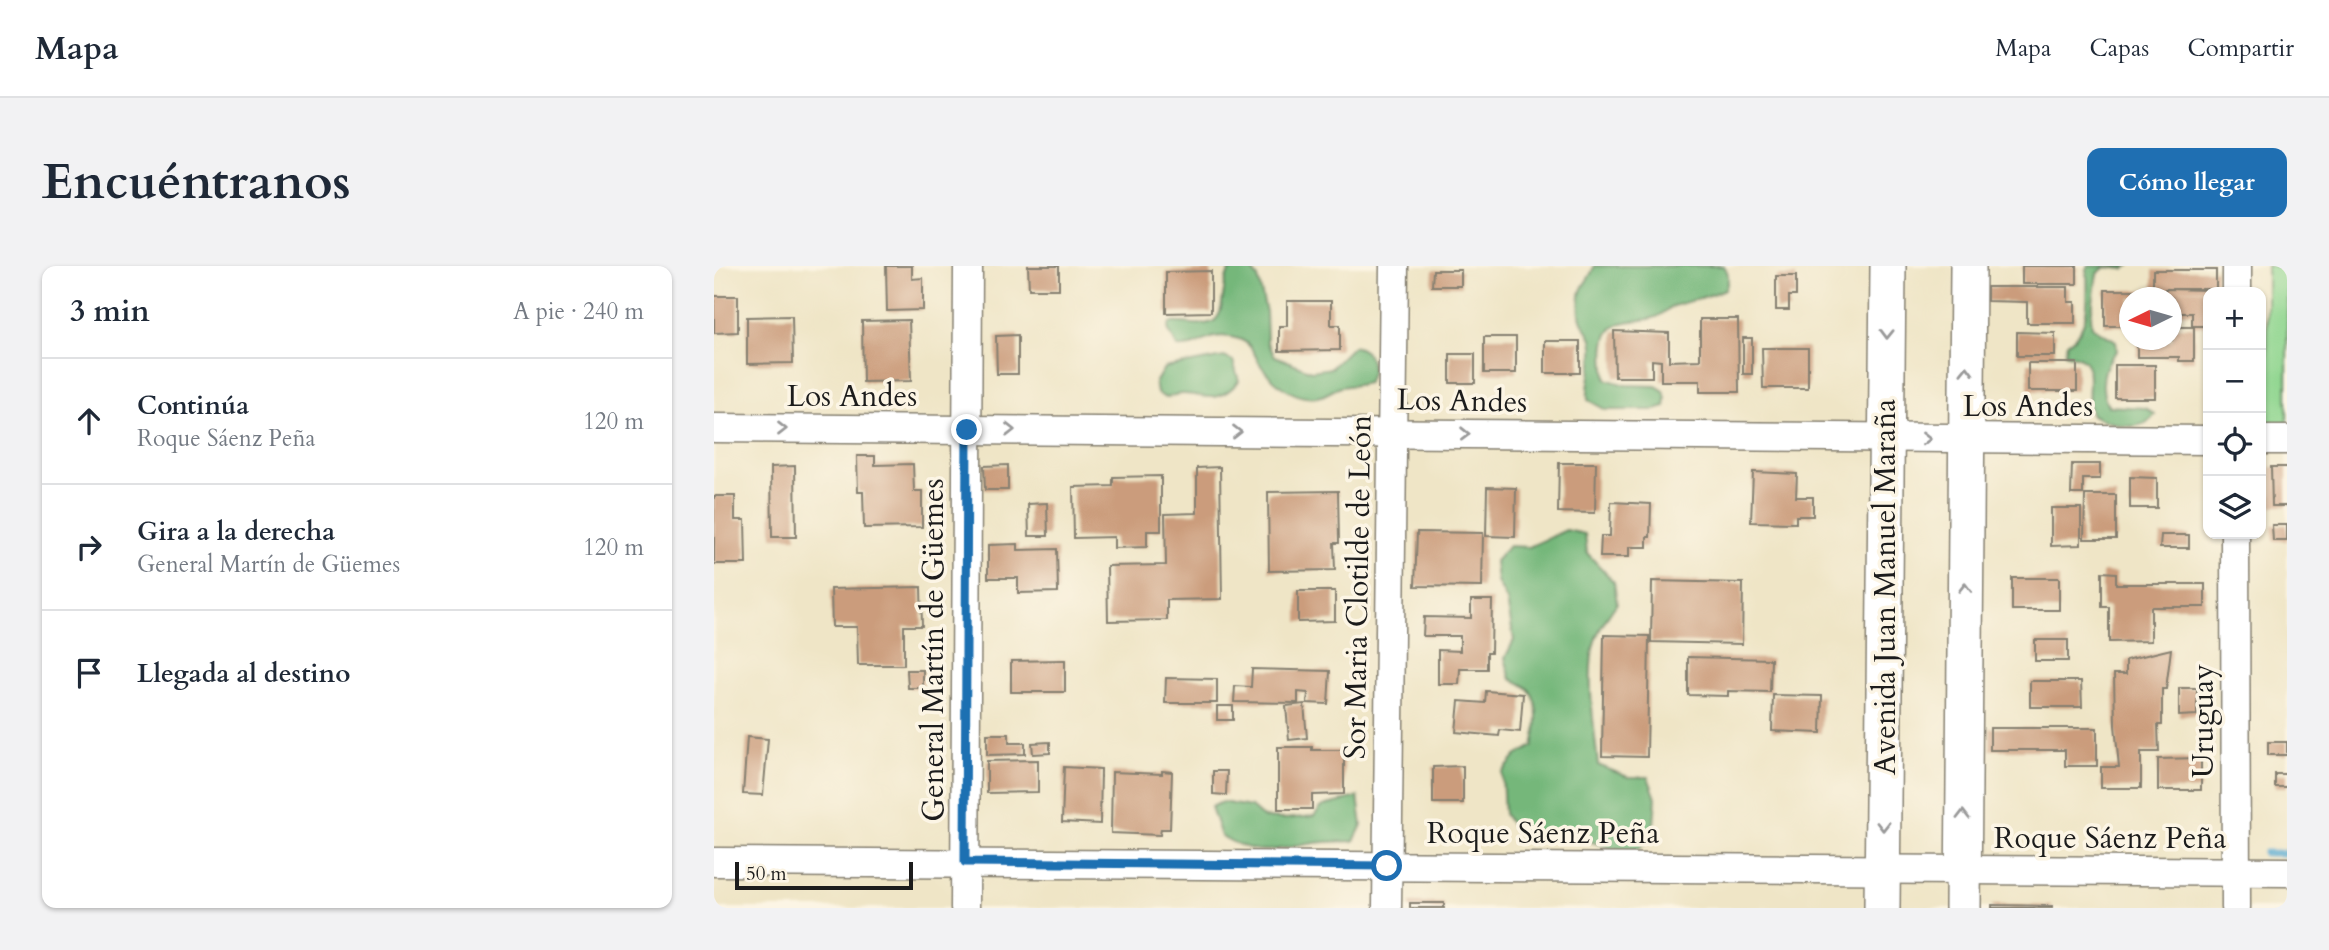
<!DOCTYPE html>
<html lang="es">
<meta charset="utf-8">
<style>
:root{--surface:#fff;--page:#f2f2f3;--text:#1f2937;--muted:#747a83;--line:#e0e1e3;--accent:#1f6fb2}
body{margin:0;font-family:Cardo,serif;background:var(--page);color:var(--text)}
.controls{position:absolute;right:21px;top:21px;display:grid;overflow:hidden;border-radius:14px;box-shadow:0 2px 5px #0004}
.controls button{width:63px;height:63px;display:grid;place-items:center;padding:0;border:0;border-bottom:2px solid var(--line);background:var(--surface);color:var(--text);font:35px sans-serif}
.compass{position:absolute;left:1405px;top:21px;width:63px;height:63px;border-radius:50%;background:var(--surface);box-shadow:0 2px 5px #0004;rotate:265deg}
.scale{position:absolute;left:21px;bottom:18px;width:178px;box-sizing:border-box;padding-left:7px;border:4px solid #1c1c1c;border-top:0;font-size:19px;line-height:24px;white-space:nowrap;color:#1c1c1c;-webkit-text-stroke:5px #fcf5e5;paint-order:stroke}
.stop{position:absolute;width:21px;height:21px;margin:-16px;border:5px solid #1f6fb2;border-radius:50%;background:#fff}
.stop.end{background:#1f6fb2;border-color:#fff;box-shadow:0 2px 7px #0008}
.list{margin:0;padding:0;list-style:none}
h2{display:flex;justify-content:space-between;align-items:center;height:91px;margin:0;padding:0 28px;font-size:30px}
h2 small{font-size:23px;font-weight:400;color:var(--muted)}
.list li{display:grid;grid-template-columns:46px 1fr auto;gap:21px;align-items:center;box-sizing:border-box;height:126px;padding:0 28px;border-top:2px solid var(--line)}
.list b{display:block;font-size:26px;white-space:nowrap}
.list p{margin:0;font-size:23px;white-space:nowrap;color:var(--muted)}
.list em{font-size:23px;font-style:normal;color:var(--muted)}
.icon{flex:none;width:38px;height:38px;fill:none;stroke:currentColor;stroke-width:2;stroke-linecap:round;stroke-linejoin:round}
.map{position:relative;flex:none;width:1573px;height:642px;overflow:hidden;border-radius:14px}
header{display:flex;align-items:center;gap:42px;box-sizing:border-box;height:98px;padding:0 35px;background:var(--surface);border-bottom:2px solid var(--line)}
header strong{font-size:33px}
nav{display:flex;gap:38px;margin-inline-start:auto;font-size:24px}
.intro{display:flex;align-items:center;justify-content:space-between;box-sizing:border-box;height:168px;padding:0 42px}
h1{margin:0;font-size:49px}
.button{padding:18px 32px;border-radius:14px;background:var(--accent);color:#fff;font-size:24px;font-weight:700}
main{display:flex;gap:42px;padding:0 42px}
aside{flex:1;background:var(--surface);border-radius:14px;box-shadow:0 2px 5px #0004}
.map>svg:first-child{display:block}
</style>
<header>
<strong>Mapa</strong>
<nav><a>Mapa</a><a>Capas</a><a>Compartir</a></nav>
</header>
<div class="intro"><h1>Encuéntranos</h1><a class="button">Cómo llegar</a></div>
<main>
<aside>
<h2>3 min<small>A pie · 240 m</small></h2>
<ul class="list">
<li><svg class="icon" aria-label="ahead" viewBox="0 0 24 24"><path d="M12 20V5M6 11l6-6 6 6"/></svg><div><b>Continúa</b><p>Roque Sáenz Peña</p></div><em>120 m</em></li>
<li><svg class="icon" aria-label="right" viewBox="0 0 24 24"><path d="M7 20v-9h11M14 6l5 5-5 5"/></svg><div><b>Gira a la derecha</b><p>General Martín de Güemes</p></div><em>120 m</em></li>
<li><svg class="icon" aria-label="arrive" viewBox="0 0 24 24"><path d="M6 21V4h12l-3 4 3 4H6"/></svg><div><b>Llegada al destino</b></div></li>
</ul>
</aside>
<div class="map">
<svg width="1573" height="642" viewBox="0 0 1573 642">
<rect width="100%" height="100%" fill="#fcf5e5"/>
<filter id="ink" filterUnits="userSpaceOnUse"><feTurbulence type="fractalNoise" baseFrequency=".0143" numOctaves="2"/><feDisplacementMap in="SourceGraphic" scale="14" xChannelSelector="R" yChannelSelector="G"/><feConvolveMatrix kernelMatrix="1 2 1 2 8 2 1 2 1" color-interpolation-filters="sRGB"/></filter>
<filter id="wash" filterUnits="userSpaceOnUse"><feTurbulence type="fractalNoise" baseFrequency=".00686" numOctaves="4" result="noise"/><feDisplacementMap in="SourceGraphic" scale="28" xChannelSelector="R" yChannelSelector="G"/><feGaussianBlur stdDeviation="1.57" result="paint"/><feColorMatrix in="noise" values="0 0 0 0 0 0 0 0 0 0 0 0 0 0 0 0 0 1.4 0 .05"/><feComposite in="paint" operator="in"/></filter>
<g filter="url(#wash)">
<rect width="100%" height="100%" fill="#efe5c6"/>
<rect fill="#90d690" stroke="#567956" stroke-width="2" x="1553" y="0" width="20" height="161"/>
<g fill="#74b77a" stroke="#486a4b" stroke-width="2">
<path d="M880,0h130c6,8 5,15 1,23 -17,8 -33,11 -51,17 -7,2 -11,9 -18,11 -13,6 -36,0 -46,14 -9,12 -5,34 -4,48l19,6 31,1 8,5 2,8 -1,8 -10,3h-49l-18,-10c-2,-21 9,-40 4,-61 -2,-7 -9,-13 -11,-20 -2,-7 -2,-21 0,-28 3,-9 11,-15 13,-25z"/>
<path d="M1373,0h42l-5,3 -19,-2 -8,7 -6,42 1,10c8,8 16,9 24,15l1,10c-15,13 -18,38 -9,55l38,2 9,7c-15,20 -44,9 -63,0 -9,-16 4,-47 -10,-56 -4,-3 -12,-4 -17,-6l2,-10c26,-15 20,-51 20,-77z"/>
<path d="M536,2l8,10 8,34 1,30 8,14 36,15 20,-3 22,-22c19,4 23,21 14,37 -9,3 -17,2 -26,4 -7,2 -13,7 -20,9 -23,7 -46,-12 -59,-29 -8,-11 -9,-23 -23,-28 -32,-10 -35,10 -62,8l-9,-18 2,-6c13,-2 26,4 39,0 19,-4 10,-37 21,-53z"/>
<path d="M510,91l9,4 6,20c-29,33 -42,3 -73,17l-9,-5 -2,-10 9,-15z"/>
<path d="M852,264l19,4 2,19 27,29 3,21c-8,12 -18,24 -22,38 -10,31 0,91 3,124l30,12h20l8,21 -3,40 -22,16 -62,-19 -54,-4 -11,-17 -2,-41 14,-17 17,-10c4,-17 9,-46 -7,-59 -4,-3 -10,-6 -15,-8l-6,-21 9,-18 -7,-39 -10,-19 -2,-21 14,-15 20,1z"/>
<path d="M644,531l4,28 -8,16c-13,1 -26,0 -39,2 -42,6 -54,16 -94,-7l-10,-29 11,-5 29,5 13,11 20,1 30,-3c10,-14 11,-10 26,-14 6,-2 11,-4 18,-5z"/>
</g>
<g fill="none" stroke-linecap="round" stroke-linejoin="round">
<path stroke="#54a9d0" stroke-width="7" d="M1551,587h22"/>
</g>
<g id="blocks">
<g fill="#cb9c7b">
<path d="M172,0h26v13l11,-1v32l-36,1z"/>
<path d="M314,0h31v23h-30z"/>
<rect x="1308" y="0" width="55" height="18"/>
<path d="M719,4h28v16h-29z"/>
<path d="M1439,4h63v19h-52l43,1 1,36h-16v-13h-20v-15h-42v28h-25v-36h48z"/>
<path d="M497,5v41l-45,1v-41z"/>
<path d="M1062,10h20v20h-7v14h-13z"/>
<path d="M1273,21h81v15h7v21h-48v-21l-40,-1z"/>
<path d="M0,30h24v36l-24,1z"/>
<path d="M573,35h44v24h9v25l-61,1v-25h8z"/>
<path d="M78,50l1,47 -46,1v-47z"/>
<path d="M986,53h38l1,73h-39v-11h-39v-20l-9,-1v17h-37l-1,-46 55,2v28l31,-1z"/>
<path d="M195,54l2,61 -48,1 -1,-61z"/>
<path d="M1458,61h22v34h-15v-4h-42v-17h35z"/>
<path d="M1303,66l38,1v23h-38z"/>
<path d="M304,69v39h-21l-1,-38z"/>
<rect x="770" y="71" width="32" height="36"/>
<rect x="1029" y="72" width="9" height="36"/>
<rect x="831" y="75" width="35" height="32"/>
<path d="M1048,82h46v40h-45z"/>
<rect x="736" y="88" width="25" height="29"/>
<rect x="1314" y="97" width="49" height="28"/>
<rect x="1401" y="99" width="40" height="33"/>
<path d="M143,190h18v9l38,-1 1,27h8v36l-58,1 -1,-36h-5z"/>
<path d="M845,197h37l-1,50 -37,-1z"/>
<path d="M1358,198h28v15h-17v15h-12z"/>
<path d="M294,199v25h-23l-1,-24z"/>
<path d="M81,200l1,71h-24l-1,-70z"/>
<path d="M506,201l2,132 -55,1v20l-59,1 -1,-55 59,-1 -1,-51 32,-1v-45z"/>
<path d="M1557,201h16v39h-15z"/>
<path d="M1039,206l44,2 -1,23h17v19h-17v7l-45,-1z"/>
<path d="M447,210v55h-14v16l-33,1v-11l-40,1 -1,-51 40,-1v-9z"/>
<path d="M1416,211l27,1v30h-27z"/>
<path d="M773,221l29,1 -1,49 -29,-1z"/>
<path d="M624,225l1,52h-5l1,27 -66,1 -1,-79z"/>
<path d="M1371,229h31v44h-32z"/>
<path d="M0,230h21v24h10l1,44h-32z"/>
<path d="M897,236l40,2 -1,33h-3v10h-18v10h-29l1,-21h9z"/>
<path d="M333,237l1,33h-19l-1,-32z"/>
<path d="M1337,242h30v37l-30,1z"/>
<path d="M1558,259h15v16h-14z"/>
<path d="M703,266l66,1 -1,54 -67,-1z"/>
<path d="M1447,269h28v13h-29z"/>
<path d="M304,278v6l39,-1 1,43 -40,1v-15h-30v-33z"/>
<path d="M1388,306l14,1v11h89v23h-54v34l-42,1v-35h-7z"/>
<rect x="1298" y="312" width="47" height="32"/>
<path d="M938,315l91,2 -1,61 -91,-2z"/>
<path d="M207,321l1,39h-18v39h-46l-1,-38h-25l-1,-38z"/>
<path d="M584,325h37v30l-37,1z"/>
<path d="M757,334h21l-1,53h-4v16h-27l-1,15h-21v-34l22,1v-15h-37l1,-19 47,1z"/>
<path d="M890,369l45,1 -2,121 -45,-1z"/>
<rect x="1321" y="374" width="33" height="21"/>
<path d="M1457,383l-5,40h-4v36h-4l1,27h-18v36h-40v-21h18l-4,-42 -1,-51h12v-14z"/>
<path d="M974,391l83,2 -1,33 -42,-1v5l-40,-1z"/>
<path d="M351,394v32h-54v-31z"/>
<path d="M538,403l78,2 -2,33 -21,-1 1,-10 -10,-1v11l-64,-1 1,-16 16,1z"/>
<path d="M193,404h16v18h-15z"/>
<path d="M452,412l51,1v24h-52z"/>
<path d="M1316,415h51l1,26h-52z"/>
<path d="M1465,422h18v27l-18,1z"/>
<path d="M772,425l37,3 -3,38 -20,-2 -1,6 -43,-4 3,-31 26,2z"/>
<path d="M1059,429l49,1 -1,37 -49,-2z"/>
<path d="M590,438l3,34 -18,2 -3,-34z"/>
<rect x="503" y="440" width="16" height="14"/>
<path d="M1276,462h107v38h-32v-16h-75z"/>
<path d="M273,468h22v9h16v11l-38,1z"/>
<path d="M33,471l21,2 -5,56 -20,-1z"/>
<path d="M336,476v11l-17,1 -1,-11z"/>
<rect x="1554" y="476" width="19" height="13"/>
<path d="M564,481h34v3h32v44l-32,1v14h-34z"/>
<path d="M1487,492v32h-43v-31z"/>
<path d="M324,494v32l-51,1v-32z"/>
<path d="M749,500v37h-30v-36z"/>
<path d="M350,501l37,2 -1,55 -38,-2z"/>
<path d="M448,505l10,1 -2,57h-9l-1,6 -49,-2 1,-61 50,2z"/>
<path d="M499,505h14l-1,24 -13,-1z"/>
<rect x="1561" y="508" width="12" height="13"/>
<rect x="696" y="637" width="34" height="5"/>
<path d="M1278,639l60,1v2h-60z"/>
</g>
</g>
</g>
<g filter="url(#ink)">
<use href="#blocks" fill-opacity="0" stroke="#868071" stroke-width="2"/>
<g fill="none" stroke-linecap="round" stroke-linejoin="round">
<defs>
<g id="minor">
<path d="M1523,26v-26"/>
<path d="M0,162l1494,12"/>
<path d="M1547,174h26"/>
<path d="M1521,268l1,374"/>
<path d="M0,596l1573,10"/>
<path d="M251,642l3,-642"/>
<path d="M673,642l7,-642"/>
</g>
<g id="tertiary">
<path d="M1168,642l6,-642"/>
<path d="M1249,642l5,-642"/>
</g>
</defs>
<use href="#minor" stroke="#868071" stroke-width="31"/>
<use href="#tertiary" stroke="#868071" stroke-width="38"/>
<use href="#minor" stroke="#fff" stroke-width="28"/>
<use href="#tertiary" stroke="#fff" stroke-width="35"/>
</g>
<defs><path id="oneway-chevron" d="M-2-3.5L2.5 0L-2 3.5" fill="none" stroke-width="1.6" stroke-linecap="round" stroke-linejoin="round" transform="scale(1.75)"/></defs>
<g stroke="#999">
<use href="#oneway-chevron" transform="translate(1173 68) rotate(91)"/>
<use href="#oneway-chevron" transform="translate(1253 105) rotate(-89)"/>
<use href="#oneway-chevron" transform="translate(68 163)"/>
<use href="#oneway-chevron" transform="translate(296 164)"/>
<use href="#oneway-chevron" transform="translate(523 166)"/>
<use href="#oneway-chevron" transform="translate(751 168) rotate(1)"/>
<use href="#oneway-chevron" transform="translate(1212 173)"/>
<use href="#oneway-chevron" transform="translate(1251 322) rotate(-90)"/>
<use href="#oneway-chevron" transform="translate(1249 549) rotate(-90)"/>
<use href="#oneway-chevron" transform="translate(1169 560) rotate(90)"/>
</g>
</g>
<g fill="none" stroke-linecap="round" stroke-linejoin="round" filter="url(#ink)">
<path stroke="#1f6fb2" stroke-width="9" d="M253,164l-2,432 422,4"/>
</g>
<g text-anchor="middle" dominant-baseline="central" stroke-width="7" stroke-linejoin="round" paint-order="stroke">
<g font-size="30" fill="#1c1c1c" stroke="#fcf5e5">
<text x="138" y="130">Los Andes</text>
<text transform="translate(748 135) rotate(1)">Los Andes</text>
<text x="1314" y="140">Los Andes</text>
<text transform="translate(644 321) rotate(-89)">Sor Maria Clotilde de León</text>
<text transform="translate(1171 321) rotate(-90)">Avenida Juan Manuel Maraña</text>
<text transform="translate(219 384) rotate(-90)">General Martín de Güemes</text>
<text transform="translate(1489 455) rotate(-90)">Uruguay</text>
<text x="829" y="567">Roque Sáenz Peña</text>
<text x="1396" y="572">Roque Sáenz Peña</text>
</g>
</g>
</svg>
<div class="controls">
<button>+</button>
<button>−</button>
<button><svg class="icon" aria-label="locate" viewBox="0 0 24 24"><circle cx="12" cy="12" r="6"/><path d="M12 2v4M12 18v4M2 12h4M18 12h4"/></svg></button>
<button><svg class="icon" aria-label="layers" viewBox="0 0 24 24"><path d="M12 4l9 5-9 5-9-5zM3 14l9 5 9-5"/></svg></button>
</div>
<svg class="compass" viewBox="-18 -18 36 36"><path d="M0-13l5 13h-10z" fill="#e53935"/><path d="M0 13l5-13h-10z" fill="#747a83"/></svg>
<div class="scale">50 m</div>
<div class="stop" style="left:673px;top:600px"></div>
<div class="stop end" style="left:253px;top:164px"></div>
</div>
</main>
